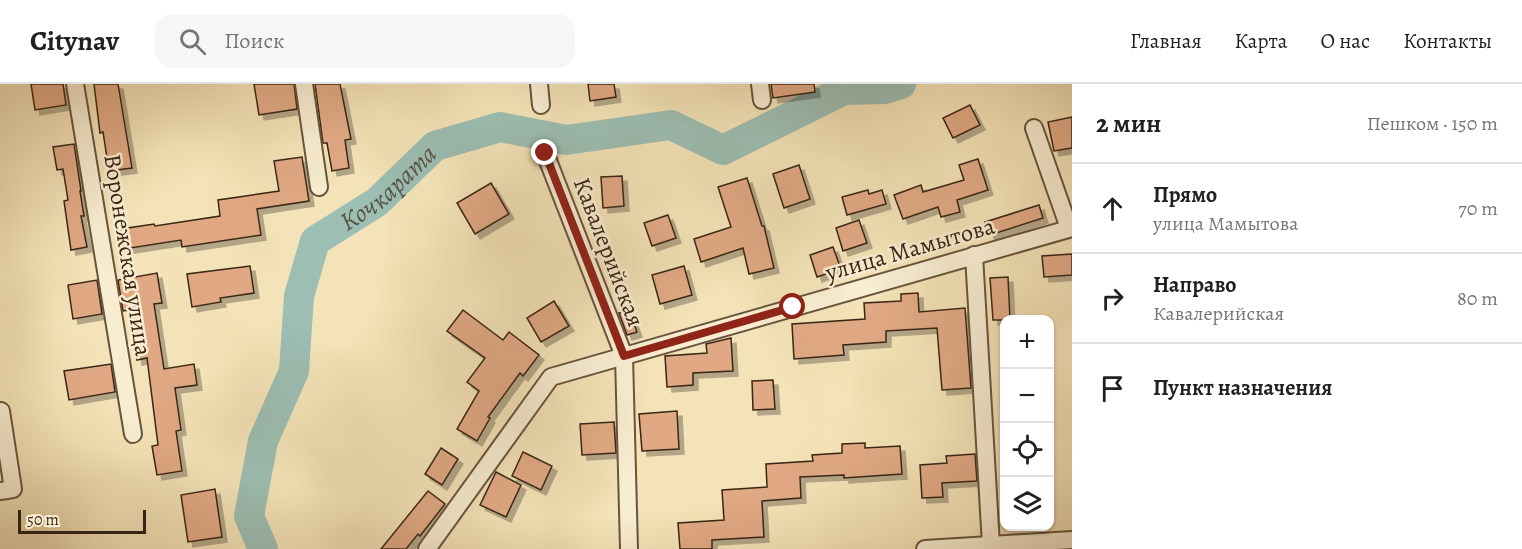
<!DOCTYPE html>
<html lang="ru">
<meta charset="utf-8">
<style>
:root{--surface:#fff;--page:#f6f6f6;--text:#202124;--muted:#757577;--line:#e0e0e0}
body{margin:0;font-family:Alegreya,serif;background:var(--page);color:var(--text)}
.controls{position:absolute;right:18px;bottom:18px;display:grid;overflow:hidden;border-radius:12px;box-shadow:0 2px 4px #0004}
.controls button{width:54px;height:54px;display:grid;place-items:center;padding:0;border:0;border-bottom:2px solid var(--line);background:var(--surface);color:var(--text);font:30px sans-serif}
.scale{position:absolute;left:18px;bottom:15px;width:128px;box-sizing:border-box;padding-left:6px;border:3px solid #392514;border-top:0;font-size:16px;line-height:21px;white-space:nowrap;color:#392514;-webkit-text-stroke:4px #f8edd1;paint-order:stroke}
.stop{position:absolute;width:18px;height:18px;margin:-14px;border:4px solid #8f2418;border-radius:50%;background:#fff}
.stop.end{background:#8f2418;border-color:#fff;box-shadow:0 2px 6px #0008}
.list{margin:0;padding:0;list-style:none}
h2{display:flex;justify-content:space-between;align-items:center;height:78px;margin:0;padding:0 24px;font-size:26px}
h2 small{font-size:20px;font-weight:400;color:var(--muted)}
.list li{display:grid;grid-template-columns:39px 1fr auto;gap:18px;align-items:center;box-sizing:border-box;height:90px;padding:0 24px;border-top:2px solid var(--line)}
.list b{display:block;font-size:22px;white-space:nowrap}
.list p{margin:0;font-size:20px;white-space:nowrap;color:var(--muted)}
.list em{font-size:20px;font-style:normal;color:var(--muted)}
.icon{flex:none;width:33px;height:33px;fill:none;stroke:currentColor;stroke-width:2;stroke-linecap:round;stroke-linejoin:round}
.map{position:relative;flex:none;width:1072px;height:465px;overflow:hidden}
header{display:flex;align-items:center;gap:36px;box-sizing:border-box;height:84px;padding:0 30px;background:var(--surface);border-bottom:2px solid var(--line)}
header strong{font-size:28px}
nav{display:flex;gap:33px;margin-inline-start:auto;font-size:21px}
.search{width:420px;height:54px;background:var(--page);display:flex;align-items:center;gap:15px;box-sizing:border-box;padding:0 21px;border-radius:18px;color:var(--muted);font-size:22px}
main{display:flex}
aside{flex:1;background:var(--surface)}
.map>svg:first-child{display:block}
</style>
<header>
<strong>Citynav</strong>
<div class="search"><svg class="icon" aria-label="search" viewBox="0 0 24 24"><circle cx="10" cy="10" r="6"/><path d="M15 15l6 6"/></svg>Поиск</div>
<nav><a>Главная</a><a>Карта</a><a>О нас</a><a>Контакты</a></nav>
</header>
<main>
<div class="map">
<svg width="1072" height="465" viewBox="0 0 1072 465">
<defs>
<filter id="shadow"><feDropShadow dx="5" dy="5" stdDeviation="0" flood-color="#0004"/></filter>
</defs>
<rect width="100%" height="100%" fill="#f4e3b8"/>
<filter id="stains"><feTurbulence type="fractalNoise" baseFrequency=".00333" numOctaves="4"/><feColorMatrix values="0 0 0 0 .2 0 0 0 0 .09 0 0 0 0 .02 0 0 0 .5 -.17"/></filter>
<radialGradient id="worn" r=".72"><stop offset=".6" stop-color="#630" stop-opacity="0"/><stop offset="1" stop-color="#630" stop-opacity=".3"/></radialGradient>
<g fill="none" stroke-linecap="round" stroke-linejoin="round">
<path stroke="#9cbeb3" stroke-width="30" id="s1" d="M263,465l-14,-33 14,-75 31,-70 5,-75 16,-55 62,-39 58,-56 65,-19 66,13 105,-15 52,25 121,-60 41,-1 16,-5"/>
</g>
<g fill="#e0a984" stroke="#392514" stroke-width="1.5" filter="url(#shadow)">
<path d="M31,0h32l3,21 -31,5z"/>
<path d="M94,0h24l14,84 -23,3 -6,-39 -3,1z"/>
<path d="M254,0h40l3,25 -38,6z"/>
<path d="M315,0h25l11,55 -6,1 4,28 -17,3 -5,-28h-4z"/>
<path d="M588,0h26l2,13 -26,4z"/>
<path d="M771,0h43l1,8 -42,6z"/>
<path d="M970,21l10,20 -27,13 -10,-20z"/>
<path d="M1072,33v31l-18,3 -6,-29z"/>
<path d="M74,60l7,47h-1l4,25h-3l6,31 -16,3 -7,-49 4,-1 -5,-31 -6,1 -4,-23z"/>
<path d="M302,73l7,44 -52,8 4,26 -79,12 -1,-7 -57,9 -3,-20 33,-5 1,2 65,-10 -2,-16 61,-9 -5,-30z"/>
<path d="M978,75l10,31 -31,10 3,12 -19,5 -3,-10 -35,12 -9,-24 27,-10 2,7 41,-12 -5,-15z"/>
<path d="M799,81l11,34 -26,9 -11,-34z"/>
<path d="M622,92l2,30 -21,2 -2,-31z"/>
<path d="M747,94l15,48h2l10,42 -25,6 -6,-26 -42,14 -7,-23 37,-12 -13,-40z"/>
<path d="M491,99l18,31 -34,20 -18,-31z"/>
<path d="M868,106l1,4 13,-4 4,14 -39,11 -5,-18z"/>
<path d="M1039,121l4,13 -53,17 -5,-13z"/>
<path d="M668,131l8,23 -24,8 -8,-23z"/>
<path d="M859,136l8,23 -24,8 -7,-23z"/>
<path d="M833,163l8,22 -24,8 -7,-22z"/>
<path d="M1072,170v21l-28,2 -2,-21z"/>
<path d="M250,182l4,27 -34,5 1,4 -29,5 -5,-33z"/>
<path d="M684,182l8,29 -32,9 -8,-29z"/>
<path d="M157,189l5,30 -8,1 10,65 30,-5 3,21 -22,3 6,42 -5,1 6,40 -25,4 -5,-29 6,-1 -11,-87 -10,2 -8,-50 -6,1 -5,-31z"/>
<path d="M1008,193l2,43h-17l-3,-42z"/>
<path d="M97,196l5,34 -29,5 -5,-34z"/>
<path d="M918,209l1,19 46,-4 6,80 -29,2 -5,-62 -51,3v11l-43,3 1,10 -50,4 -2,-35 73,-5 -1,-16 37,-2v-7z"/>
<path d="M554,217l15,25 -28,16 -14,-24z"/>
<path d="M463,226l40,30 6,-8 30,23 -16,21 -3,-3 -32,44 2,1 -13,23 -20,-12 22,-38 -12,-9 18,-24 -38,-27z"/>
<path d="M629,226l8,22 -10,3 -8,-22z"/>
<path d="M731,254l2,33 -40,2v12l-26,2 -2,-31 42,-3 -1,-9z"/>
<path d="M111,280l4,28 -46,8 -5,-29z"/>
<path d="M773,296l2,29 -22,1 -1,-29z"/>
<path d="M677,327l2,38 -37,2 -3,-37z"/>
<path d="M614,338l2,31 -34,2 -2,-31z"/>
<path d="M865,359v5l35,-2 2,28 -58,4v-3l-44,2 1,21 -39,3 2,36 -52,3v9h-32l-2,-26 46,-3 -2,-30 45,-3 -1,-23 47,-3 -1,-6 30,-2v-9z"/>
<path d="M441,364l17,11 -16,26 -17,-11z"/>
<path d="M523,368l29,14 -11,24 -29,-14z"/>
<path d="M975,370l2,27 -35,2 1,14 -21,1 -2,-33 27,-2 -1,-7z"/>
<path d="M496,388l25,13 -15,32 -26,-12z"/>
<path d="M215,405l7,48 -34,5 -7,-47z"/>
<path d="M428,407l17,13 -25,32 -2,-2 -12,15h-25z"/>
</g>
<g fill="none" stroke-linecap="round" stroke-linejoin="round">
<defs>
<g id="minor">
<path d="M75,0l58,350"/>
<path d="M304,0l15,103"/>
<path d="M539,0l2,21"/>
<path d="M760,0l2,16"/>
<path d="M1034,44l35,100"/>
<path d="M545,69l79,203 5,193"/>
<path d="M974,171l17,290"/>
<path d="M0,407l13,-2 -12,-78"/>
<path d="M427,465l124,-172 521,-149"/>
<path d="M925,465l147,-9"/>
</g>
</defs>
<use href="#minor" stroke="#68543d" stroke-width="20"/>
<use href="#minor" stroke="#f8edd1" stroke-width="16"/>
</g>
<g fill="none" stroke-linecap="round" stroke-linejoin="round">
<path stroke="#8f2418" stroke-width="8" d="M545,69l79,203 169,-49"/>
</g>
<g text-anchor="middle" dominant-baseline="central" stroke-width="5" stroke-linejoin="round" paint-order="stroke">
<g font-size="24" fill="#392514" stroke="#f8edd1">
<text transform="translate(910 165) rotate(-16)">улица Мамытова</text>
<text transform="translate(609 168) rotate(69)">Кавалерийская</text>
<text transform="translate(128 171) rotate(81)">Воронежская улица</text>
</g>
<g font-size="26" font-style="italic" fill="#575344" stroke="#f8edd1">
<text stroke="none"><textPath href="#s1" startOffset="412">Кочкарата</textPath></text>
</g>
</g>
<rect width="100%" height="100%" filter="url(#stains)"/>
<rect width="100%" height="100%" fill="url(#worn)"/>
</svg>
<div class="controls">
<button>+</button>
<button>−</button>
<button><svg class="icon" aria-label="locate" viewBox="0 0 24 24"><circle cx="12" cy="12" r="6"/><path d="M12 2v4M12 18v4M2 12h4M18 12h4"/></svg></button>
<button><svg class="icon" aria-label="layers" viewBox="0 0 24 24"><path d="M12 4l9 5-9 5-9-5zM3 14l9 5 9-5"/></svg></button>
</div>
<div class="scale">50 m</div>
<div class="stop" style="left:793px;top:223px"></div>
<div class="stop end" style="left:545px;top:69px"></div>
</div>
<aside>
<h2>2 мин<small>Пешком · 150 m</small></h2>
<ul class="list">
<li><svg class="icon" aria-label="ahead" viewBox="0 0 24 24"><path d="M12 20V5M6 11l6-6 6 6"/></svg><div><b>Прямо</b><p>улица Мамытова</p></div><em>70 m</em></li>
<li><svg class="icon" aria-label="right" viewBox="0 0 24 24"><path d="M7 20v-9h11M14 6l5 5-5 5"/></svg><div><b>Направо</b><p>Кавалерийская</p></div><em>80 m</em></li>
<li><svg class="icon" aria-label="arrive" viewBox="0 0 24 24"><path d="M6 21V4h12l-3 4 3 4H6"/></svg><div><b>Пункт назначения</b></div></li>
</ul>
</aside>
</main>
